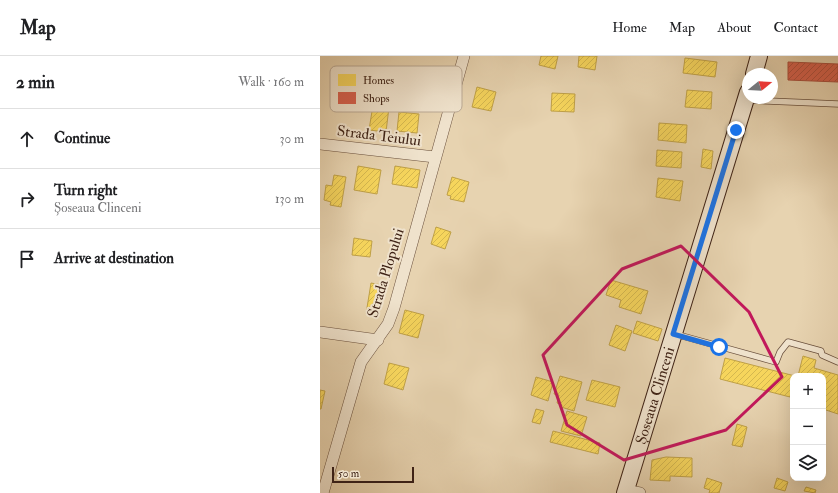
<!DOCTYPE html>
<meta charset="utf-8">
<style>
:root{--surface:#fff;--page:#f2f2f2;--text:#202124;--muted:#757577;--line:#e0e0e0}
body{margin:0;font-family:"IM FELL Double Pica",serif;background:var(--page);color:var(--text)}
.controls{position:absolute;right:12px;bottom:12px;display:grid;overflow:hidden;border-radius:8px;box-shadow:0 4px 16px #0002}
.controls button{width:36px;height:36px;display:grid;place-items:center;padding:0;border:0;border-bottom:1px solid var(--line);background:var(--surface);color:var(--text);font:20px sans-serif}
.compass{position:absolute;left:422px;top:12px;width:36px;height:36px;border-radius:50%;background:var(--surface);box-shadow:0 4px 16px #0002;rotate:72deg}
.scale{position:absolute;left:12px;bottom:10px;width:82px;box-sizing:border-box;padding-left:4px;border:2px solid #3f2316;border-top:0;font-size:11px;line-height:14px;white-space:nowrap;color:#3f2316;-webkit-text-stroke:3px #efe2cc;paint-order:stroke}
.stop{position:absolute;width:12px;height:12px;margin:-9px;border:3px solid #1a73e8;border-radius:50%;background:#fff}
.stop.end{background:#1a73e8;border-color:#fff;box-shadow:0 1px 4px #0008}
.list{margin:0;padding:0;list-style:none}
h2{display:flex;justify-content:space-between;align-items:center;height:52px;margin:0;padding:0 16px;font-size:17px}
h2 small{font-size:13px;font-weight:400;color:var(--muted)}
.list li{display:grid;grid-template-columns:26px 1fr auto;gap:12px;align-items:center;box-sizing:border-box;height:60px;padding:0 16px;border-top:1px solid var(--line)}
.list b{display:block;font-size:15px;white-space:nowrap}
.list p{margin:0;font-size:13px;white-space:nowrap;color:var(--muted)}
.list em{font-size:13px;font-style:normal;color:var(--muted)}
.icon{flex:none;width:22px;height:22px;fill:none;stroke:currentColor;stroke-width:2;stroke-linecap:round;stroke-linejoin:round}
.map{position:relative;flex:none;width:518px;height:437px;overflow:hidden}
header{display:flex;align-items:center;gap:24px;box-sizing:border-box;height:56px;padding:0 20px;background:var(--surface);border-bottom:1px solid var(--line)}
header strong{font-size:19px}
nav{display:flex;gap:22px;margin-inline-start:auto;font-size:14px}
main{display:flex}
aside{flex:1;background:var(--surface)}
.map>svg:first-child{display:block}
</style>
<header>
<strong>Map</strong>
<nav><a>Home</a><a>Map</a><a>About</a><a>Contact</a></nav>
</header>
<main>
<aside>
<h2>2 min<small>Walk · 160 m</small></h2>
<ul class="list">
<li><svg class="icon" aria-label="ahead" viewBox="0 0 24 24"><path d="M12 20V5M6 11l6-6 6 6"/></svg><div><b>Continue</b></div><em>30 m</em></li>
<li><svg class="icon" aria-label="right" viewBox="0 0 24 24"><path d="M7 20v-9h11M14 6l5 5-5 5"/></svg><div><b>Turn right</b><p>Șoseaua Clinceni</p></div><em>130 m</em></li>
<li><svg class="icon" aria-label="arrive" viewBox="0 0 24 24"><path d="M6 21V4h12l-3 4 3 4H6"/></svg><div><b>Arrive at destination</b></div></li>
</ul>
</aside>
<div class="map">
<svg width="518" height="437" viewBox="0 0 518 437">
<defs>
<pattern id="homes-hatch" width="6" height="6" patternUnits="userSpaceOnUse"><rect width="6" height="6" fill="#f6d55c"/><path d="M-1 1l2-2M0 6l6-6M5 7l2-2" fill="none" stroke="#d4b74f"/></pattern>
<pattern id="shops-hatch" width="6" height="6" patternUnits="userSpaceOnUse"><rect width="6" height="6" fill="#d6604d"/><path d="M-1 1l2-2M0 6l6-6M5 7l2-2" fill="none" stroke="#af4f3f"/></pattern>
</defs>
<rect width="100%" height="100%" fill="#e7d3b0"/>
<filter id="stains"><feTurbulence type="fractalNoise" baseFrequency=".005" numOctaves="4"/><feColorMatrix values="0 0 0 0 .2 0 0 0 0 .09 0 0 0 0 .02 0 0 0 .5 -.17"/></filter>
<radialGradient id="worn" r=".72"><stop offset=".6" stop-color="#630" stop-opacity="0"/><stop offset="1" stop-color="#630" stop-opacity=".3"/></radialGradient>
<g fill="url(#homes-hatch)" stroke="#bfa047">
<path d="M221,0h17l-3,13 -16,-4z"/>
<path d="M259,0h18l-2,14 -17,-3z"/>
<path d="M365,2l32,4 -2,15 -32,-4z"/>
<path d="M157,31l19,5 -5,19 -19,-4z"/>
<path d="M367,34l25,2 -1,17 -26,-2z"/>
<path d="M232,37l23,1 -1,18 -23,-1z"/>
<path d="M53,49l16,2 -3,25 -17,-2z"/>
<path d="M79,56l20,2 -2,19 -20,-2z"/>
<path d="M339,67l28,2 -1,18 -28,-3z"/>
<path d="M383,93l10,2 -2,18 -10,-2z"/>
<path d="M337,94l25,2 -1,16 -25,-2z"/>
<path d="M38,110l23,4 -4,24 -23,-4z"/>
<path d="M75,110l25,4 -3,18 -25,-4z"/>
<path d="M14,119l12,2 -5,30 -11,-2 1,-3 -7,-2 2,-15 6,1z"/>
<path d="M132,121l17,5 -5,20 -14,-3 1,-3 -4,-1z"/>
<path d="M338,122l25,3 -3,20 -24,-4z"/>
<path d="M116,171l15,5 -6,17 -14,-5z"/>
<path d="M34,182l18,3 -2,16 -18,-2z"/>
<path d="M291,224l37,11 -7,23 -22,-7 2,-7 -15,-5z"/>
<path d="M51,227l11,2 -5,31 -11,-2z"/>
<path d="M85,254l19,5 -6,23 -19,-5z"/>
<path d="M317,265l25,8 -4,12 -25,-8z"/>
<path d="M296,269l16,6 -7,20 -16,-6z"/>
<path d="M483,300l13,4 -2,8 24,7v39l-15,-5v-33h-25z"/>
<path d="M405,302l70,18h-2v8l-3,13 -70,-18z"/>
<path d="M69,307l20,5 -6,22 -19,-6z"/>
<path d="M240,320l22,6 -8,29 -13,-4 1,-2 -5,-2 2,-8 -5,-1z"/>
<path d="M216,321l17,5 -5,19 -17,-6z"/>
<path d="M272,324l28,7 -5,20 -29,-7z"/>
<path d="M0,334l5,1 -4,18h-1z"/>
<path d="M216,353l8,2 -4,13 -8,-2z"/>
<path d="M247,355l20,6 -6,19 -20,-5z"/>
<path d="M417,368l10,3 -5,20 -10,-2z"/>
<path d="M233,375l47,12 -2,11 -48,-12z"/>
<path d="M346,401l26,1v19l-22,-1v5l-20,-1 2,-20z"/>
<path d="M387,422l15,5 -3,10h-10l1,-3 -6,-2z"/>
<path d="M457,422l11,4 -3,9 -11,-3z"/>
<path d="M486,431l10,3 -1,3 -11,-2z"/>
</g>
<path fill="url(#shops-hatch)" stroke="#a94e3c" d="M468,6l50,2v18l-50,-2z"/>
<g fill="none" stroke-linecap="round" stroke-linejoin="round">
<defs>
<g id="lane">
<path d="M426,44l92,4"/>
<path d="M355,278l101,28 4,-10 8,-10 33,9 1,4 16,7"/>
</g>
<g id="street">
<path d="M0,88l115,13"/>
<path d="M0,276l58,8"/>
<path d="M305,434l15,3"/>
<path d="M3,437l38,-131 27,-38 6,-16 70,-252"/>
</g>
<g id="secondary">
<path d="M434,18l5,-18"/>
<path id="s1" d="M305,437l123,-401"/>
</g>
</defs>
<use href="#lane" stroke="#694f3c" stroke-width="7"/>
<use href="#street" stroke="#694f3c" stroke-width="12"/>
<use href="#secondary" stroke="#3f2316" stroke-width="18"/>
<use href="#lane" stroke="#efe2cc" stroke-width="5.5"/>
<use href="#street" stroke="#efe2cc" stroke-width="11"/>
<use href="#secondary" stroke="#efe2cc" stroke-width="16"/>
</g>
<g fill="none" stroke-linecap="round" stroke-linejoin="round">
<path stroke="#1a73e8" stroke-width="5" d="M399,291l-46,-13 63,-204"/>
</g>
<path fill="none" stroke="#c2185b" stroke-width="3" stroke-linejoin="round" d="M361,190l68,66 33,65 -56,53 -102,30 -57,-35 -24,-70 79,-86z"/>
<g text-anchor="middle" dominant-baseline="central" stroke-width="4" stroke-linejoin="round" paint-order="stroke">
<g font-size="15" fill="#3f2316" stroke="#efe2cc">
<text transform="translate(59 80) rotate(7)">Strada Teiului</text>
<text transform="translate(66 217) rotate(-73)">Strada Plopului</text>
<text stroke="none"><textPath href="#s1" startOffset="102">Șoseaua Clinceni</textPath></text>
</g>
</g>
<rect x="10" y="10" width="132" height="46" rx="6" fill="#efe2cc" stroke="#baa995" stroke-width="1"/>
<rect x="18" y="18" width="18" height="12" fill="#f6d55c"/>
<rect x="18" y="36" width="18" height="12" fill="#d6604d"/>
<g font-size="11" fill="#3f2316">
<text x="43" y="28">Homes</text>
<text x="43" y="46">Shops</text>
</g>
<rect width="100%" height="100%" filter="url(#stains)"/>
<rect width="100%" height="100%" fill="url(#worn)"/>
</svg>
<div class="controls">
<button>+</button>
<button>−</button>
<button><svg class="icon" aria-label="layers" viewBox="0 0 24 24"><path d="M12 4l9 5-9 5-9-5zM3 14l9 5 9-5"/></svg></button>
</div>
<svg class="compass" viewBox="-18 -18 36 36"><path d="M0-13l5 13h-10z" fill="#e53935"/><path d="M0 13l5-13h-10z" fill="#757577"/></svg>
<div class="scale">50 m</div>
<div class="stop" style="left:399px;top:291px"></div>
<div class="stop end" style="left:416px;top:74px"></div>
</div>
</main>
